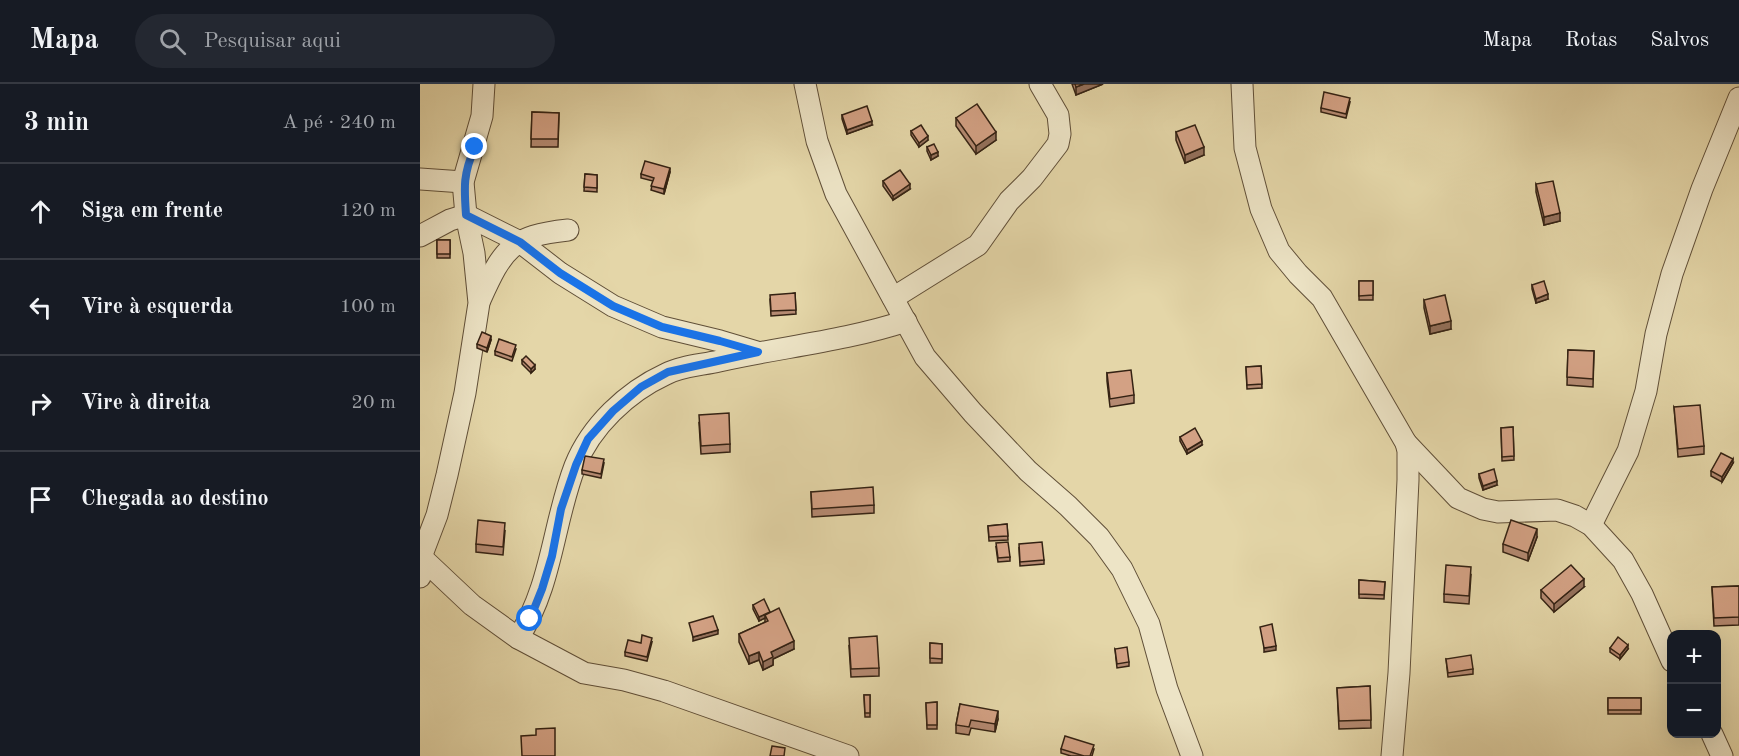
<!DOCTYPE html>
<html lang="pt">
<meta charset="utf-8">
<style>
:root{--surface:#171b24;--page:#242831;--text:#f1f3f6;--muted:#9ea1a6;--line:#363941}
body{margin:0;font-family:"Old Standard TT",serif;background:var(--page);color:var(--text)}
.controls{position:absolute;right:18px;bottom:18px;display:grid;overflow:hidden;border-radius:12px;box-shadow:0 6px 24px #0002}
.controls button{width:54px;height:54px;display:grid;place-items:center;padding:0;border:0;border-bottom:2px solid var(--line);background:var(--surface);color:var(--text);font:30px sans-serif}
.stop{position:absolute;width:18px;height:18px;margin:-14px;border:4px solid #1a73e8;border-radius:50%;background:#fff}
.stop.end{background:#1a73e8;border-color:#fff;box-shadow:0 2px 6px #0008}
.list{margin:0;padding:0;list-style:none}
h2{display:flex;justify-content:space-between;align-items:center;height:78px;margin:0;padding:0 24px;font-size:26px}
h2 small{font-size:20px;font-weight:400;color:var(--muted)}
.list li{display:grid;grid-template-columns:39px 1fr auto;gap:18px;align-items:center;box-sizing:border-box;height:96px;padding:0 24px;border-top:2px solid var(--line)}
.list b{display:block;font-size:22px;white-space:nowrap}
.list em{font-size:20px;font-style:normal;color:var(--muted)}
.icon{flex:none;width:33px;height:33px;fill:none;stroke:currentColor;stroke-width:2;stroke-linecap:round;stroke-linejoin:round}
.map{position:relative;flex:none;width:1319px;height:672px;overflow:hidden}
header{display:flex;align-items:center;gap:36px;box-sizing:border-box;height:84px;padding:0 30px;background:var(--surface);border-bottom:2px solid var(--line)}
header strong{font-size:28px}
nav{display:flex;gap:33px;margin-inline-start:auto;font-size:21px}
.search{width:420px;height:54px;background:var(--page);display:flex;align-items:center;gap:15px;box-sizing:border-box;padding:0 21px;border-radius:33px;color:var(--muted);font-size:22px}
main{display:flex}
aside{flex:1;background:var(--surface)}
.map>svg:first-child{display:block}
</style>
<header>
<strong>Mapa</strong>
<div class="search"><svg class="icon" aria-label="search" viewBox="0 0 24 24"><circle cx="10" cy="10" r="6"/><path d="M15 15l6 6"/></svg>Pesquisar aqui</div>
<nav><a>Mapa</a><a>Rotas</a><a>Salvos</a></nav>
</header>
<main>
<aside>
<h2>3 min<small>A pé · 240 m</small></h2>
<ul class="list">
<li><svg class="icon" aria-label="ahead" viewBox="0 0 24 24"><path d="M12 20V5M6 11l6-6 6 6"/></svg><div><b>Siga em frente</b></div><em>120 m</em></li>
<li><svg class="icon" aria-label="left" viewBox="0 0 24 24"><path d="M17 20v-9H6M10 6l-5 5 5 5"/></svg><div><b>Vire à esquerda</b></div><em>100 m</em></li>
<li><svg class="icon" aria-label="right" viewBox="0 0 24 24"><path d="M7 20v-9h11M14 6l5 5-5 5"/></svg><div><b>Vire à direita</b></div><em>20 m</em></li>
<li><svg class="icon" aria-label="arrive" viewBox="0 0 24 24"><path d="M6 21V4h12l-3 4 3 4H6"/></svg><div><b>Chegada ao destino</b></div></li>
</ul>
</aside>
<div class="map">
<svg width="1319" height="672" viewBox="0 0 1319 672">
<rect width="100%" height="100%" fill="#e4d6a8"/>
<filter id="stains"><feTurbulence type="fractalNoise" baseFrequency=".00333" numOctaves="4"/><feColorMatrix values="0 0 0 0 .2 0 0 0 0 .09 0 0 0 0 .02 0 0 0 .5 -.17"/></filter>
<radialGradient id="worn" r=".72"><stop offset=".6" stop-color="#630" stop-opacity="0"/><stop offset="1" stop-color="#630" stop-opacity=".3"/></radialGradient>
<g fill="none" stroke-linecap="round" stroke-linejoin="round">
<defs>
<g id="street">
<path d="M385,0l12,57 19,53 89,163 48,56 55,58 40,35 31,31 23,32 27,55 18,65 25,67"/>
<path d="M822,0l3,64 16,61 18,42 19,23 24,24 84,145 2,8v29l-9,193 -7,83"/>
<path d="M0,95l43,3"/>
<path d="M0,152l30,-16 16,-5 54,27 40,31 53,33 49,21 58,14 37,11"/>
<path d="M473,214l85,-53 31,-44 23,-23 26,-34 2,-10 -2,-19 -18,-31"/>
<path d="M60,216c23,-51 31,-64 88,-70"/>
<path d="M986,359l52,55 25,11 15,3 59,-2 18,6 16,9 32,35 19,34 30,67"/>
<path d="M1171,441l37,-74 18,-60 10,-57 16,-60 30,-85 37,-91"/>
<path d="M0,472l52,49 46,33 66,35 40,7 40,11 184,65"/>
<path d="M0,493l1,-20 16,-42 10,-40 18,-82 14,-90 -5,-50 -8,-38 -3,-33 19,-66 2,-32"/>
<path d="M98,554c34,-52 35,-115 57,-172 16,-40 52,-74 91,-92 15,-8 36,-9 53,-13 62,-14 126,-20 187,-40"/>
<path d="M1292,650l10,22"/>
</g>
</defs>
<use href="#street" stroke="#604f38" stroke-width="23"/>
<use href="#street" stroke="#ede4c6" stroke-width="21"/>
</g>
<g fill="#b58a72" stroke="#342213" stroke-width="1.5">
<path d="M652,0h31l-27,11z"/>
<path d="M930,18l-4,16 -25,-6v-4z"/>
<path d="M112,28l27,1 -1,34h-27z"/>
<path d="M422,31l30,10 -25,9 -5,-15z"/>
<path d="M536,34l40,22 -20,14 -20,-28z"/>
<path d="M491,47l17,9 -9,7 -8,-12z"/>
<path d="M756,48l28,23 -19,8 -9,-23z"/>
<path d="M507,63l11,9 -7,4 -4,-9z"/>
<path d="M250,88l-6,22 -13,-4 2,-9 -12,-3v-4z"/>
<path d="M165,90l12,1v17l-13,-1z"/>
<path d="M463,97l27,8 -17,11 -10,-14z"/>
<path d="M1116,100l24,37 -16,4 -8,-33z"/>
<rect x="17" y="156" width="13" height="18"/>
<rect x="939" y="197" width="14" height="19"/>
<path d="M1112,201l16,14 -12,4 -4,-14z"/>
<path d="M375,209l1,21 -25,2 -1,-17z"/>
<path d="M1004,216l27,29 -21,5 -6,-26z"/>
<path d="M71,256l-4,12 -10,-4v-4z"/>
<path d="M96,265l-4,12 -17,-6v-4z"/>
<path d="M1148,266l26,1 -1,36 -26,-2z"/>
<path d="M102,276l13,9 -4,4 -9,-9z"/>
<path d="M841,282l1,22 -15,1 -1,-22z"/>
<path d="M687,289l27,22v8l-24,4 -3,-26z"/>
<path d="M1254,323l30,39v8l-26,3z"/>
<path d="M279,339l31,21v8l-29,2z"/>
<path d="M1093,343l1,33 -12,1 -1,-33z"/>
<path d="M760,353l22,8 -15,9 -7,-13z"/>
<path d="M184,379l-3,15 -19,-4v-4z"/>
<path d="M1313,379l-11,19 -11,-6v-5z"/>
<path d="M1059,390l18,11 -14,5 -4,-12z"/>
<path d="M391,408l63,13v8l-62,4z"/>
<path d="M587,440l1,16 -19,1 -1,-15z"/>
<path d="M85,447l-2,24 -27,-3v-8z"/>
<path d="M1117,453l-9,24 -25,-9v-8z"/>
<path d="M576,463l14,10v4l-12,1z"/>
<path d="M599,464l25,12v4l-24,2z"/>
<path d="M1051,491l-2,29 -25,-2v-8z"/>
<path d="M939,496l26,2 -1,17 -25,-1z"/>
<path d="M1319,502v39l-25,1 -2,-39z"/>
<path d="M1164,503l-30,25 -13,-14v-8z"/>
<path d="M333,521l17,7 24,37 -21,10v6l-10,5 -4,-10 -10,4 -10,-22v-8l26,-12v-4l-6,3 -6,-12z"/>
<path d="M232,558l-5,19 -22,-5v-4z"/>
<path d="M510,559l12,1v19h-12z"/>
<path d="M429,562l30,22v8l-28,1z"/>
<path d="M1190,564l18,1 -8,10 -10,-7z"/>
<path d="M695,565l14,13v4l-12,2z"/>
<path d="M1026,575l27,10v5l-25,3z"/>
<path d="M950,602l1,42 -32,1 -2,-41z"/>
<path d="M444,611h6v22h-5z"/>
<rect x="1188" y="614" width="33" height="16"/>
<path d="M517,618v27h-10l-1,-26z"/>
<path d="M540,620l38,15 -3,13 -24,-4 -2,7 -13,-2v-8z"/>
<path d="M641,665h33l-2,7h-21l-10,-3z"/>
</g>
<g fill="#94715c" stroke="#342213" stroke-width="1.5">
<path d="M664,0h19l-27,11v-8z"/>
<path d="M452,37v4l-25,9v-4z"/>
<path d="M576,48v8l-20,14v-8z"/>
<path d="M508,52v4l-9,7v-4z"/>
<path d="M784,63v8l-19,8v-8z"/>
<path d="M518,68v4l-7,4v-5z"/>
<path d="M250,84v4l-6,22v-5z"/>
<path d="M490,100v5l-17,11v-4z"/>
<path d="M1140,129v8l-16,4v-8z"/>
<path d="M1128,210v5l-12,4v-4z"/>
<path d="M1031,237v8l-21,5v-8z"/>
<path d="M71,252v4l-4,12v-4z"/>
<path d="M115,281v4l-4,4v-4z"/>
<path d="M782,357v4l-15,9v-4z"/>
<path d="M1313,375v4l-11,19v-5z"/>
<path d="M1077,397v4l-14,5v-4z"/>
<path d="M1117,445v8l-9,24v-8z"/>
<path d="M1164,495v8l-30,25v-8z"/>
<path d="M350,528l-5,3v3l-6,3v-4z"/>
<path d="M298,546v4l-25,7v-4z"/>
<path d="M374,557v8l-21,10v6l-10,5v-8l8,-10z"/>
<path d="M1208,561v4l-8,10v-4z"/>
<path d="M856,562v4l-12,2v-4z"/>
<path d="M339,568v8l-10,4v-8z"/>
<path d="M578,627v8l-3,13v-8z"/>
</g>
<g fill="#d3a184" stroke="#342213" stroke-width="1.5">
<path d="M655,0h9l-8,3z"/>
<path d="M904,8l26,6 -4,16 -25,-6z"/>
<path d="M557,20l19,28 -20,14 -20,-28z"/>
<path d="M447,22l5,15 -25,9 -5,-15z"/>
<path d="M112,28l27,1 -1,26h-27z"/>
<path d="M501,41l7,11 -9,7 -8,-12z"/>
<path d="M775,41l9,22 -19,8 -9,-23z"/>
<path d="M514,60l4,8 -7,3 -4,-8z"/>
<path d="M225,77l25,7 -6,21 -13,-3 3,-8 -13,-4z"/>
<path d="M480,86l10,14 -17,12 -10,-15z"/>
<path d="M165,90l12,1v13l-13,-1z"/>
<path d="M1133,97l7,32 -16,4 -8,-33z"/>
<rect x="17" y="156" width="13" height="14"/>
<path d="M939,197h14v14l-14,1z"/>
<path d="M1124,197l4,13 -12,5 -4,-14z"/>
<path d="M375,209l1,17 -25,1 -1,-16z"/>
<path d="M1025,211l6,26 -21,5 -6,-26z"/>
<path d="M62,248l9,4 -4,12 -10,-4z"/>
<path d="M79,255l17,6 -4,12 -17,-6z"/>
<path d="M1148,266l26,1 -1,28 -26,-2z"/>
<path d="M106,272l9,9 -4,4 -9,-9z"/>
<path d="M841,282l1,18 -15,1 -1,-18z"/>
<path d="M711,286l3,25 -24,4 -3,-26z"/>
<path d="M1280,321l4,41 -26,3 -4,-42z"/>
<path d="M309,329l1,31 -29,2 -2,-31z"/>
<path d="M1093,343l1,29 -12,1 -1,-29z"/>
<path d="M775,344l7,13 -15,9 -7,-13z"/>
<path d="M1301,369l12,6 -11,18 -11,-6z"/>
<path d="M165,372l19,3 -3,15 -19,-4z"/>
<path d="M1074,385l3,12 -14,5 -4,-12z"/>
<path d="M453,403l1,18 -62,4 -1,-17z"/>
<path d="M58,436l27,3 -2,24 -27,-3z"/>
<path d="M1091,436l26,9 -9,24 -25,-9z"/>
<path d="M587,440l1,12 -19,1 -1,-11z"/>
<path d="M588,458l2,15 -12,1 -2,-15z"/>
<path d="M622,458l2,18 -24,2 -1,-18z"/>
<path d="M1026,481l25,2 -2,29 -25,-2z"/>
<path d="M1151,481l13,14 -30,25 -13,-14z"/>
<path d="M939,496l26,2 -1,13 -25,-1z"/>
<path d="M1319,502v31l-25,1 -2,-31z"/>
<path d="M344,515l6,13 -11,5 -6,-12z"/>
<path d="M359,524l15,33 -23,11 2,5 -10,5 -4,-10 -10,4 -10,-22 29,-13 -3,-6z"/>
<path d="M293,532l5,14 -25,7 -4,-14z"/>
<path d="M852,540l4,22 -12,2 -4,-21z"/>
<path d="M222,551l10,3 -5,19 -22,-5 3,-12 13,3z"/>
<path d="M457,552l2,32 -28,1 -2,-31z"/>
<path d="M1198,553l10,8 -8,10 -10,-7z"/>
<path d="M510,559l12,1v15l-12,-1z"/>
<path d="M707,563l2,15 -12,2 -2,-15z"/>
<path d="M1051,571l2,14 -25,4 -2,-14z"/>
<path d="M950,602l1,34 -32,1 -2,-33z"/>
<path d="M444,611h6v18h-5z"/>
<rect x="1188" y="614" width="33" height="12"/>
<path d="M517,618v23h-10l-1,-22z"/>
<path d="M540,620l38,7 -3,13 -24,-4 -2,7 -13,-2z"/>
<path d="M135,644v28h-33l-1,-20 15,-1v-6z"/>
<path d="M645,652l29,9 -4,11h-6l-23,-7z"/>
<path d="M352,662l13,2 -1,8h-14z"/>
</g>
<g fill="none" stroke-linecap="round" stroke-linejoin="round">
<path stroke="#1a73e8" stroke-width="8" d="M55,63c-12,27 -11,40 -9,68l54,27 40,31 53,33 49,21 58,14 38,11 -90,20 -27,15 -28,24 -25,28 -12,26 -15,44 -9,47 -10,33 -12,30"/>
</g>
<rect width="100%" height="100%" filter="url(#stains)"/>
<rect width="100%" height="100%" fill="url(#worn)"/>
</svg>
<div class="controls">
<button>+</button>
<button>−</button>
</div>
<div class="stop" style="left:110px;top:535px"></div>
<div class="stop end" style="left:55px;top:63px"></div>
</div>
</main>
